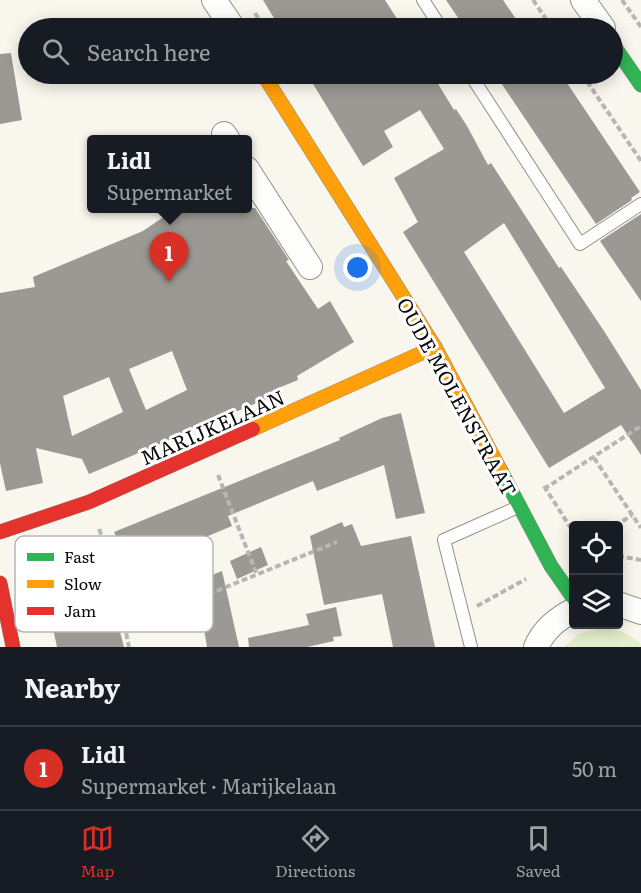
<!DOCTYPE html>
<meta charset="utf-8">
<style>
:root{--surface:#171b24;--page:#242831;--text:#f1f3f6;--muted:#9ea1a6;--line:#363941;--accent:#d93025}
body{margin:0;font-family:Literata,serif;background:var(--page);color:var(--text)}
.controls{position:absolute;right:18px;bottom:18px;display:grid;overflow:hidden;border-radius:6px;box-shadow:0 3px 15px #0003}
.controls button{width:54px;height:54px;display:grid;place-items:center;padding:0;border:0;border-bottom:2px solid var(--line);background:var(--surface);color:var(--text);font:30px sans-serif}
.you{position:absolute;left:358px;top:268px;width:21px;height:21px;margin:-15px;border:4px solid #fff;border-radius:50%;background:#1a73e8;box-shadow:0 0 0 9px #1a73e833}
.badge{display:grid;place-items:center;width:39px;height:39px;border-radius:50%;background:var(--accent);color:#fff;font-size:20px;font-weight:700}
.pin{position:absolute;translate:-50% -50px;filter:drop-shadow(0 2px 3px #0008)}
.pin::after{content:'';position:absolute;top:32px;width:21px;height:18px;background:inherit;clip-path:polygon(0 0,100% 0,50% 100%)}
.popup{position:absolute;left:87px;top:135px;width:165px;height:78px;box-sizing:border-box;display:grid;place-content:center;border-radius:6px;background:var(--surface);filter:drop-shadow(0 2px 4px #0005);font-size:20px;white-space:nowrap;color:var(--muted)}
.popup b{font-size:22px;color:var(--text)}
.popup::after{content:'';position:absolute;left:50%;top:100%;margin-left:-12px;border:12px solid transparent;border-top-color:var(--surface)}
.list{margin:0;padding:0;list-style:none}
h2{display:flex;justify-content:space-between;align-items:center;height:78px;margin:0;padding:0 24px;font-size:26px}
h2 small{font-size:20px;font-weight:400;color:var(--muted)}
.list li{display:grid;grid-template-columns:39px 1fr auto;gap:18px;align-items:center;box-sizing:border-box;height:84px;padding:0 24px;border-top:2px solid var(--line)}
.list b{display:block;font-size:22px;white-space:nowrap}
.list p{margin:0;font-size:20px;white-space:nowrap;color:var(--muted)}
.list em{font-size:20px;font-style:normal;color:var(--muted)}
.icon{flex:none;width:33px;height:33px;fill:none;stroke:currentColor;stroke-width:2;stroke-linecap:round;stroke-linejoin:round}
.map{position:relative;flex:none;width:641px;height:647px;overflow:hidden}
.search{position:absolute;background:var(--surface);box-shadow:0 3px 15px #0003;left:18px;right:18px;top:18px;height:66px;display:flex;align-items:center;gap:15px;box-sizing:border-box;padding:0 21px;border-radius:33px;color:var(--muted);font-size:22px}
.sheet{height:162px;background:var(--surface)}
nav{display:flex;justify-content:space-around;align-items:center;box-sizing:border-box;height:84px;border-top:2px solid var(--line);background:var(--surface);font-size:16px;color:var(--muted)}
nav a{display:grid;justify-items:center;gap:3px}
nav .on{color:var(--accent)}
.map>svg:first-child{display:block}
</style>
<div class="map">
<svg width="641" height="647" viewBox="0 0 641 647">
<rect width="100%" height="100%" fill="#f9f6ed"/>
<path fill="#e2efcb" d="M600,628c16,0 28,5 40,15l1,4h-77l15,-13z"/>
<g fill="#9c9893" fill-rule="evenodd">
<path d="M263,0h122l18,28h-123z"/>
<path d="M446,0h57l19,28h-57z"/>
<path d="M11,53l11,67 -22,4v-70z"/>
<path d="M307,74h125l22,36 2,-1 11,17 21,39 3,-2 68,105 2,-1 43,64 37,59v65l-20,-30 -72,43 -146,-236 15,-10 -24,-44 50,-29 -24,-39 -36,21 9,16 -30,19zM504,223l101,165 -41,25 -100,-161z"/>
<path d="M495,74h66l79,118 -9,6 1,2 -36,24z"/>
<path d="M177,208h78l34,52 -3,1 32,48 12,-8 24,41 -57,34 1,4 -22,9 2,5 -189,80 -7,-15 -46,-11 7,35 -37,8 -6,-28v-170l35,-6 -2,-10 110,-46zM172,351l15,39 -41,20 -17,-41zM109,377l14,35 -51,24 -9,-40z"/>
<path d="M641,214v87l-41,-60z"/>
<path d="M401,413l24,100 -29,6 -12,-54 -67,26 -4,-10 -22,9 -63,26 4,10 -79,33 14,34 55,-22 17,76h-32l-4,-24 -20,8 -10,-24 -54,21 5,19h-67l-18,-84 52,-11 -1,-4 27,-10 -3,-6 226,-92 -1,-2 43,-20z"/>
<path d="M342,522l2,5 8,-3 9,22 50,-10 24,111h-42l-11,-53 -58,11 -14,-69z"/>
<path d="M261,547l7,18 -31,14 -7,-18z"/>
<path d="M336,607l6,29 -9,1 1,4 -27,6h-58l-1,-9 61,-13 -3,-11z"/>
</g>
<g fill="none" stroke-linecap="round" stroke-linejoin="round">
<defs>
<g id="lane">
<path d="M423,0l18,28"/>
<path d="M470,74l110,170 61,-40"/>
<path d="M471,647l-27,-107 74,-33"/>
</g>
<g id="street">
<path d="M214,0l19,28"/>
<path d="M583,0l20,28"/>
<path d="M224,134l4,6"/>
<path d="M247,169l63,98"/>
<path d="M618,604l23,8"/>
<path d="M536,647c8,-18 21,-28 38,-37"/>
</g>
<g id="fast">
<path d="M612,43l29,42"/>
<path d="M501,471l50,95 23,33"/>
</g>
<g id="slow">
<path d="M263,74l172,273 66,124"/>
<path d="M253,429l182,-82"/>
</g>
<g id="jam">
<path d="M0,532l89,-30 164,-73"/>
<path d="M0,583l13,64"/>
</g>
</defs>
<use href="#lane" stroke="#92908c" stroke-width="14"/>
<use href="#street" stroke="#92908c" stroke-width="26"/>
<use href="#fast" stroke="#888783" stroke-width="15"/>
<use href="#slow" stroke="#888783" stroke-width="15"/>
<use href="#jam" stroke="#888783" stroke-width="15"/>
<g stroke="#b7b6b5" stroke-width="4" stroke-dasharray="6 3" stroke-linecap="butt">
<path d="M533,0l19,28"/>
<path d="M622,0l19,27"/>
<path d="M255,13l9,15"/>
<path d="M582,74l59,87"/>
<path d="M594,458l47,70"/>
<path d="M218,475l39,100"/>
<path d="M544,486l30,47"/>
<path d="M544,489l97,-63"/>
<path d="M615,526l17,-11"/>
<path d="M99,529l11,27 19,91"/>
<path d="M618,556l23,4"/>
<path d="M477,606l49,-27"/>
<path d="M125,628l212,-86"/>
</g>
<use href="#lane" stroke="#fefefc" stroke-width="12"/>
<use href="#street" stroke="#fefefc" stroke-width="24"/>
<use href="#fast" stroke="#30b455" stroke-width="14"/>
<use href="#slow" stroke="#ff9f0a" stroke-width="14"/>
<use href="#jam" stroke="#e5322d" stroke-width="14"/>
</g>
<g text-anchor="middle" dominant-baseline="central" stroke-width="6" stroke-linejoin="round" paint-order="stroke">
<g font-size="20" fill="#0a0a0a" stroke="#fff">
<text transform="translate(458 396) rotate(61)">OUDE MOLENSTRAAT</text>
<text transform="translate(212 426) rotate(-24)">MARIJKELAAN</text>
</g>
</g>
<rect x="15" y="536" width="198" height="96" rx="9" fill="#fff" stroke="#b6b6b6" stroke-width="1.5"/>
<rect x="27" y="553" width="27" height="8" fill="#30b455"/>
<rect x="27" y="580" width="27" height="8" fill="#ff9f0a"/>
<rect x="27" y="607" width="27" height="8" fill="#e5322d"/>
<g font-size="16" fill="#0a0a0a">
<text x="64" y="563">Fast</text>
<text x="64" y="590">Slow</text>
<text x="64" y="617">Jam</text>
</g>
</svg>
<div class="controls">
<button><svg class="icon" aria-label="locate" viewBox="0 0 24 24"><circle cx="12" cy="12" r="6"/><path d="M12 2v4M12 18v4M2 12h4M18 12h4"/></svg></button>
<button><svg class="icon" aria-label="layers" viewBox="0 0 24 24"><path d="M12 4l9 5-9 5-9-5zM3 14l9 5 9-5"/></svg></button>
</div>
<div class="you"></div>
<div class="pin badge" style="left:169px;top:282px">1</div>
<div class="popup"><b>Lidl</b>Supermarket</div>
<div class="search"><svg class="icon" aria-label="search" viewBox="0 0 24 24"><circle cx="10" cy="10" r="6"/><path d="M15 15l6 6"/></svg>Search here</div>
</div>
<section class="sheet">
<h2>Nearby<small></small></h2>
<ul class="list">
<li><span class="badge">1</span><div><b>Lidl</b><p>Supermarket · Marijkelaan</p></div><em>50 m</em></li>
</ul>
</section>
<nav>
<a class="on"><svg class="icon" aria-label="map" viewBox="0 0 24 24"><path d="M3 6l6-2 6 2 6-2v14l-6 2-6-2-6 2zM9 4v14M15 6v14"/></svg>Map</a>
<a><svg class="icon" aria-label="directions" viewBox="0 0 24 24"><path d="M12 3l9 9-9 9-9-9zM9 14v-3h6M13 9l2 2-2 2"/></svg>Directions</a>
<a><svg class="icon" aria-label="saved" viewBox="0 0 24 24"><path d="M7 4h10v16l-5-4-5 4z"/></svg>Saved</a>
</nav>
